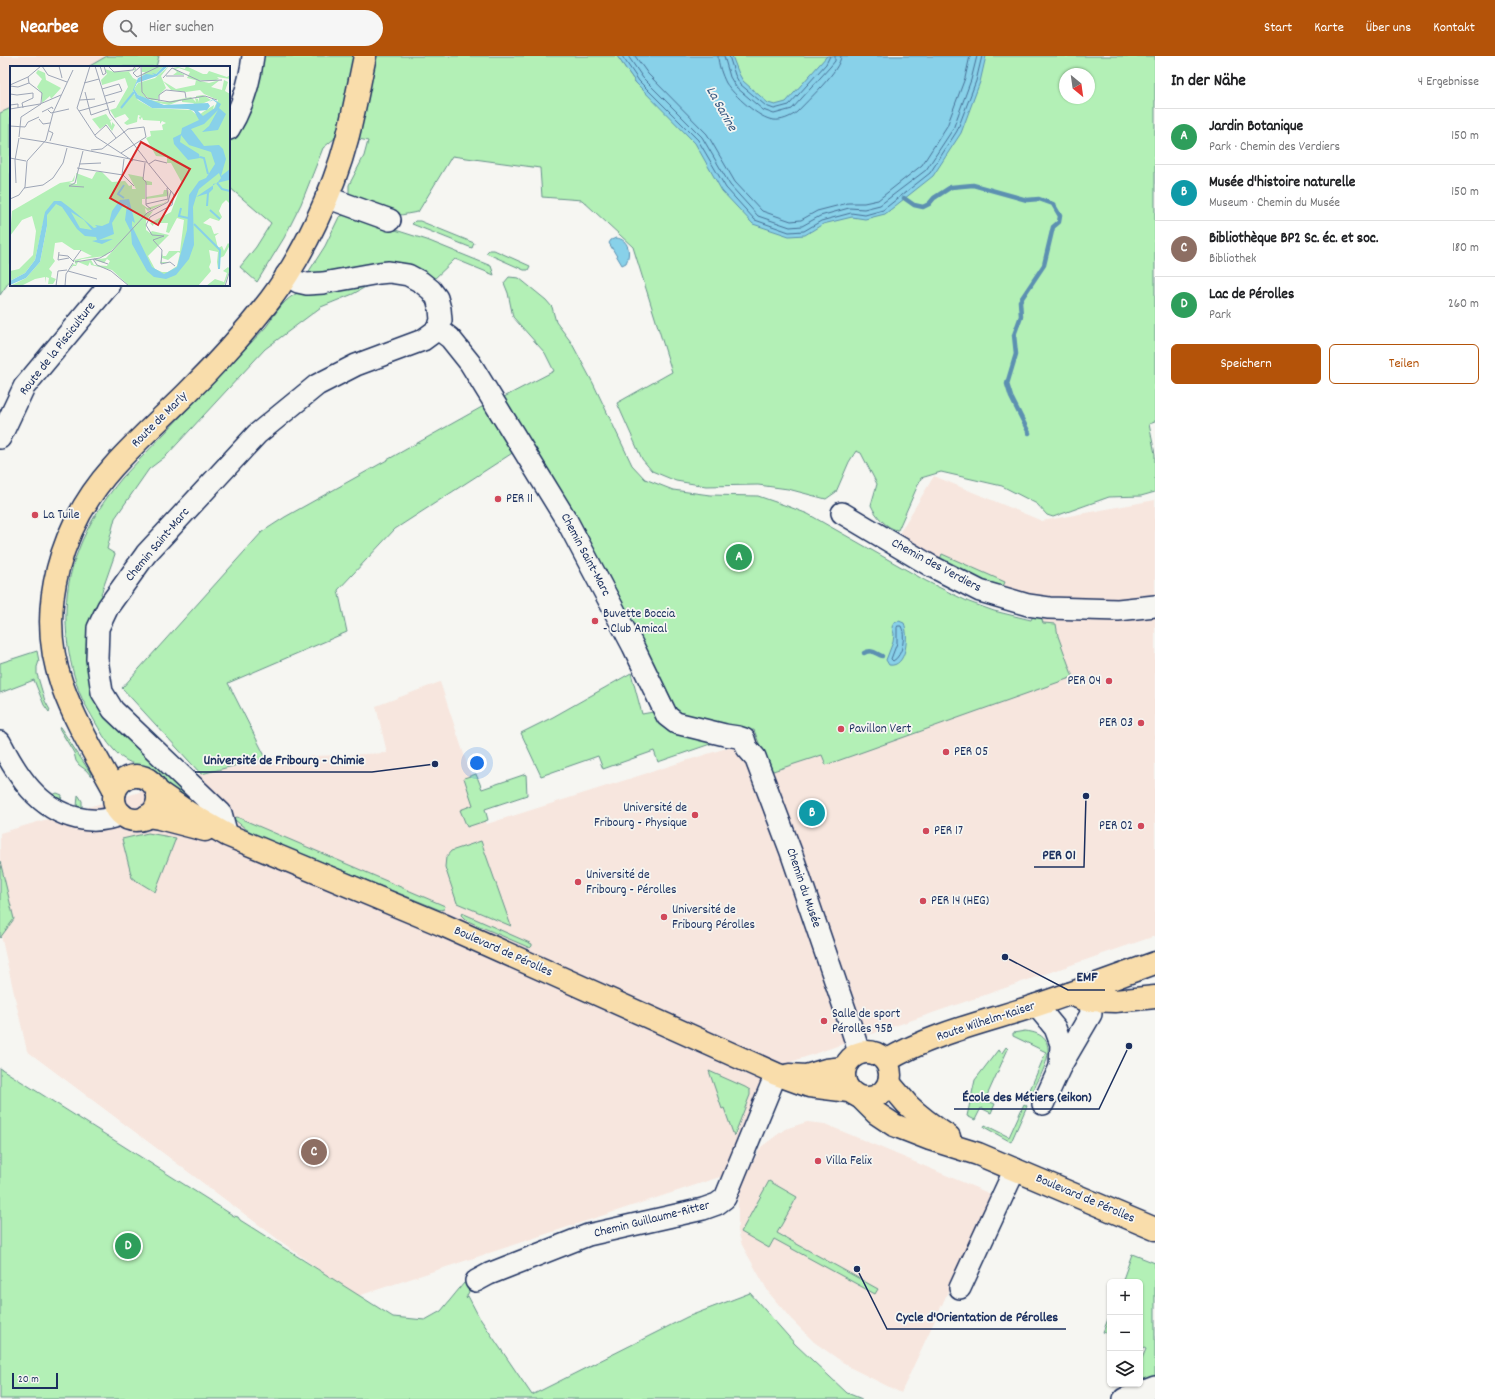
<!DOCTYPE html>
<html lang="de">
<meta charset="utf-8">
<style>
:root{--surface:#fff;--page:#f6f6f6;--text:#202124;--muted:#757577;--line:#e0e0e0;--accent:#b45309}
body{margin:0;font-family:Dekko,sans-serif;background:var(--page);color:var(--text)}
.controls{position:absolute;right:12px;bottom:12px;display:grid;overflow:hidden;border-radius:6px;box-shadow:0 1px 3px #0004}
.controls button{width:36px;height:36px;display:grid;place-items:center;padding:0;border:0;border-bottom:1px solid var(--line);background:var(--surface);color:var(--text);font:20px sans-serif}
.compass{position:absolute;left:1059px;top:12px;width:36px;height:36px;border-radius:50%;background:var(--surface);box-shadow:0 1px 3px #0004;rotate:151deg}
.scale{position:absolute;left:12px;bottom:10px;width:46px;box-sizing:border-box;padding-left:4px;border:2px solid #1b2f5e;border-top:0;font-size:11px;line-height:14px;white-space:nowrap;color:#1b2f5e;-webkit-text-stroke:3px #f6f6f2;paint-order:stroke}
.you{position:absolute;left:477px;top:707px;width:14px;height:14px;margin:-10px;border:3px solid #fff;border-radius:50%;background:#1a73e8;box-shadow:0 0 0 6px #1a73e833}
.badge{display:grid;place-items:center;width:26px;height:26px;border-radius:50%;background:var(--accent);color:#fff;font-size:13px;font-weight:700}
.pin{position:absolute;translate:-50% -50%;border:2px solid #fff;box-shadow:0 1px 4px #0006}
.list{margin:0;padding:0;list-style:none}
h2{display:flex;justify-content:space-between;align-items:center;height:52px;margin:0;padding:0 16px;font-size:17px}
h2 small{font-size:13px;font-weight:400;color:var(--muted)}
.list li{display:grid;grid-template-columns:26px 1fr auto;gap:12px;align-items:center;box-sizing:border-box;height:56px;padding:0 16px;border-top:1px solid var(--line)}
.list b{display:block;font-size:15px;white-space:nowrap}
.list p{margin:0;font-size:13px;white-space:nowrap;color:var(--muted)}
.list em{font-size:13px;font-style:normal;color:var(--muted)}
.actions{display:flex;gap:8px;padding:12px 16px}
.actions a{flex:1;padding:9px 0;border:1px solid var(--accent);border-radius:6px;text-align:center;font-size:14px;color:var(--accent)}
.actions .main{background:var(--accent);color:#fff}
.icon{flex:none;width:22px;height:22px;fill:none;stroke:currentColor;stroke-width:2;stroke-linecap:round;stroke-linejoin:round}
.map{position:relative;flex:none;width:1155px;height:1343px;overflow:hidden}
header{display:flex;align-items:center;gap:24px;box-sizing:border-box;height:56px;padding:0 20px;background:var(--accent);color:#fff}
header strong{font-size:19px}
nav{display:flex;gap:22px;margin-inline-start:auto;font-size:14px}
.search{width:280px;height:36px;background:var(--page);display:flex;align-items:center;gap:10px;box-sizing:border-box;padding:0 14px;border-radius:22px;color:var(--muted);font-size:15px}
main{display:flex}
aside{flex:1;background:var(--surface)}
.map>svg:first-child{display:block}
</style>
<header>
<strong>Nearbee</strong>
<div class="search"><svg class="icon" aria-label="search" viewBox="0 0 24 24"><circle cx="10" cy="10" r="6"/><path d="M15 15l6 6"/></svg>Hier suchen</div>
<nav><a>Start</a><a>Karte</a><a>Über uns</a><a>Kontakt</a></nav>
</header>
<main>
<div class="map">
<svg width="1155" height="1343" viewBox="0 0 1155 1343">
<rect width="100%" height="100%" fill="#f6f6f2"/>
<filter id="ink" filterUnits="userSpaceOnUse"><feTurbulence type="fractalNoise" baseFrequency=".025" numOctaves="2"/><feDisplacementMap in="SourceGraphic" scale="8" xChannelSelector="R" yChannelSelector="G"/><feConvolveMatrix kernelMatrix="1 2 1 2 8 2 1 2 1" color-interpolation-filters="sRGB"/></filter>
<g filter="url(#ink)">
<g fill="#f7e6de">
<path d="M0,0h107v1l-19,10h-77v41l-11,5z"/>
<path d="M934,420l108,45 113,-21v436l-367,127 -65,113 -368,121 -328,-246 -27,-120v-98l201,-59 65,-16 121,-5 -11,-47 64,-24 47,142 557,-177 -3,-10 1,-37 -35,-8 -110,-55z"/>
<path d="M807,1066l18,2 168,71 -92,198 -50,-25 -37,-26 -23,-23 -22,-26 -27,-48 -4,-14v-29l3,-17 7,-14 13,-24 24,-18z"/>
</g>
<g fill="#b3f0b6" stroke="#67908a" fill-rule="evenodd">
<path d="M107,0h52l-3,11h-68z"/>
<path d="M262,0h355l19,27 -14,-27h533v366l-6,2 6,30v38l-14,4 -32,1 -56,20 -6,-2 -10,-11 -35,-18 -61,-14 -20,6 -23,52c-11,-1 -23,-15 -27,-25l6,-21 -16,-31 -5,-2 -7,11 -13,30 -10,7 -38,-10 -30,-4 -52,1 -30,-5 -24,-10 -10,-12 -25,-56 55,-31 -39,-125 -51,-47 -40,-3 -2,-29 -88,-12 -34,56 -17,3 -48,-18 -4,-4v-8l15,-29 4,-15 -32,-7 -1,4 -12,10 -22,56 -17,34 -27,44 -17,-15 16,-20 15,-24 -42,-36v-51l25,-39 7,-22zM1065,18h24v24h-24z"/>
<path d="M11,52v171l-11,16v-182z"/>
<path d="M344,159h4l79,25 64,26 3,9 -39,-16 -23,22 -128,-2 21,-33 14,-29z"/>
<path d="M415,165h5l54,22 -2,5 -60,-24z"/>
<path d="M489,194h5l36,16 -2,4h-4l-38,-17z"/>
<path d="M509,221l10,1 27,22 6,7 4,15 15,20 22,41 39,82 13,14 28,11 37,5 48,1 29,10 21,8 118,67 43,21 25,9 37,9 2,-4 7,-3 3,10 13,1 2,12 15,41 -247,88 -4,-10 -52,17 -16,-42 -20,3 -54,-16 -9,-8 -89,-175 -78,-137 50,-26 -9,-18 -32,-36 -5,-24 -4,-10z"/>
<path d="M378,224l-25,14 -32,13 -56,42 -99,107 -17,13 -34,49 -8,31 8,5 -14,40 3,2 -6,97 110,113c-11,-4 -33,-10 -42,-17 -5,-5 -8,-14 -15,-19 -4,-3 -10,-3 -14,-5 -9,-3 -16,-7 -23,-15 -8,-8 -14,-20 -20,-30 -6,-11 -14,-23 -17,-35 -14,-43 -16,-92 1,-134 10,-27 26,-51 44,-73l144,-151c10,-14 18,-29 34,-35z"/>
<path d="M489,347l28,47 -122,79 -57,61 9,42 -119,51 38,75 -65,16 -79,-86 140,-156 23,-15z"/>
<path d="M942,498l63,28 -4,9 -62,-29z"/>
<path d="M37,595l2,10 -2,6v7l8,27 5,9 -1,2 -5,-7 -10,-25 -34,13v-30z"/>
<path d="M631,617l11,41 17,-3 60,30 -61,21 -4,-11 -51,18 -5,-13 -57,20 -20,-43 32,-16z"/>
<path d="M60,671l30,45 1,4 -5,-6 -7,-5 -3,-4 -2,-8 -15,-25z"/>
<path d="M476,718l6,15 44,-15 1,21 -42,14 3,11 -21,7 -7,-17 13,-5 -9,-27z"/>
<path d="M57,737l5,2 -1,6 16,6 1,-12 1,1 3,5v6l-2,2 -20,-7 -10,-6z"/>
<path d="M237,761l208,89 -1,3 -4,1 -182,-74 -12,-7 -11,-9 -1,-2z"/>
<path d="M148,777l28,5 -21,54 -23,-14 -10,-39z"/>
<path d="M481,785l30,85 -54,-23 -12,-36 1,-10 5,-6z"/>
<path d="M0,805l14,58 -14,19z"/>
<path d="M462,857l70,31v2l-2,2 -60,-26 -5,-3 -4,-4z"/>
<path d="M1025,975c41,4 17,41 7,62l-3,-1 17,-40 -33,-16v-3z"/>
<path d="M1006,991l2,2 -23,51 10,4 -4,9 -10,-5 -6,12 -8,-4 8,-36 23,-30 4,3z"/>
<path d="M0,1012l234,148 4,1 2,3 153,97 32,3 16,-9 23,-28 4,-2 3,6 -5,11 2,-2 11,21 53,78 155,-78 63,-24 45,51 52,49 15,6h-862z"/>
<path d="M709,1015l36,16 5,3v5l-16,41 -10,-28 -2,1z"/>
<path d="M1024,1048l3,2 -16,36 -27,-15 1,-2 24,12z"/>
<path d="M769,1125l28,16 -20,36 101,56 -3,5 -101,-55 -5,9 -28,-16z"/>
<path d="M1132,1198l23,9v124l-28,10 5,-13h8v-21l6,-14 -6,-3v-64h-18z"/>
<path d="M1110,1258v21l-7,-3z"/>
</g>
<g fill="#88d1e9" stroke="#5c90b1">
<path d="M617,0h115l7,18 4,7 25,22 7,2 11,-3 41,-46h159l-6,26 -19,51 -28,43 -48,38 -20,5 -13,-2 -29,7 -18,11 -16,1 -36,-12 -31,-33 -27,-48 -59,-60z"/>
<path d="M616,182c13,1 15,15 10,25l-4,2 -13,-22 2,-3z"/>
<path d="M899,565l5,2c5,12 3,45 -15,42l-3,-5 7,-18 1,-8 -2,-7 2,-4z"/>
</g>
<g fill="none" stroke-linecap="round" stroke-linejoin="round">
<g stroke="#477096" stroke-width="1">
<path d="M622,0l17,25 59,59 28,48 29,32 34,12 15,-1 17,-10 30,-8 14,2 18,-5 47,-37 27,-42 19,-50 6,-25"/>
<path d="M628,0l15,22 59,59 28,48 28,31 32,11 12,-1 18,-10 29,-8 15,1 16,-4 46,-35 27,-41 18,-49 6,-24"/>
<path d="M635,0l13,18 59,60 28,48 27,29 29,10 10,-1 16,-9 31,-8h16l14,-3 44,-35 25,-39 18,-48 5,-22"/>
<path d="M718,0c0,8 4,19 8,27 8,12 33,36 48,37 7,1 17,-3 23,-8 10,-11 44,-42 44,-56"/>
<path d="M724,0l6,21 6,10 27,23 11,4 18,-5 38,-42 5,-6v-5"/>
<path d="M729,0l6,19 5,9 26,22 8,3 15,-4 37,-41 4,-8"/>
<path d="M898,570h3c5,9 2,30 -8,35l-2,-2 6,-16v-15z"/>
</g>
<g stroke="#5c90b1" stroke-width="4.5">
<path d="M904,142l10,7 9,2 6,-3 5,-6 17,-11 22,-2 54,15 12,-1 14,5 7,12 -1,6 -6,5 -9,38 -24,36 1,15 -7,19 2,19 -9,30 4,13 18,36"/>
<path d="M864,597c8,-4 11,0 18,3"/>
</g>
<defs>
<g id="minor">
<path d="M229,73c13,-21 21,-48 24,-73"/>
<path d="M326,141l64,23"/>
<path d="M438,273l12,9 20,25 97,158 66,125 34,70 9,7 49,12 13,2 6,2 3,9 8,9 36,95 61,178 7,22"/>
<path d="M0,382l24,-51 85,-102"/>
<path d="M842,457l89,53 49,25 48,14 21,3 69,2 37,-4"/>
<path d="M0,686c17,33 38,67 77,76 16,4 29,3 45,-4"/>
<path d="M227,779l-6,-22 -108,-103 -11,-18 -5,-33 1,-31 10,-21 38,-53 111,-120 60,-49 39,-20 67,-25 15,-11 3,-9 -1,-11 -3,-11 -6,-8 -10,-8 -13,-7 -19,-3 -10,1 -56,10 -16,1 -9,-2 -12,-7"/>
<path d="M1036,949l19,23 6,16 -1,23"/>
<path d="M1043,1048l17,-37 31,-53 -2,-27"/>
<path d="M476,1225l13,-7 99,-39 115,-26 14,-5 8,-6 51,-124"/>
<path d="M960,1232l55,-119"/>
<path d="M1124,1343l31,-12"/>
</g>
<g id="major">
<circle cx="136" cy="742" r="22"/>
<path d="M115,735c-19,-35 -40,-69 -53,-106 -27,-76 -1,-160 51,-218 23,-26 50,-50 75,-75 29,-29 57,-60 82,-92 33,-44 63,-108 77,-161 7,-27 12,-55 18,-83"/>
<path d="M157,735l32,22 38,22 216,90 333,149 33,12 40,5"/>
<path d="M147,760l12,2 46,12"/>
<path d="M1069,938l17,6 29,1 40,-4"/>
<circle cx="867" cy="1019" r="23"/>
<path d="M886,1005c43,-26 94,-38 142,-53 43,-14 85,-30 127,-45"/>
<path d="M789,1019l17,1 20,-6 18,-2"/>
<path d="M889,1027c6,7 12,14 18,21 13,13 27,23 42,33"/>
<path d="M861,1042l15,15 18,12 36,14 48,15 177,75"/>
</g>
</defs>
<use href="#minor" stroke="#1b2f5e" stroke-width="24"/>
<use href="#major" stroke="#1b2f5e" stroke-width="25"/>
<use href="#minor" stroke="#f6f6f2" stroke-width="21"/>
<use href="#major" stroke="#f9ddab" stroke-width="22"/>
</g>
</g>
<g fill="#d1495b" stroke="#f6f6f2" stroke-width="1.5">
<circle cx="498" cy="443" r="4"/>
<circle cx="35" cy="459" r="4"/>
<circle cx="595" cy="565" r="4"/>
<circle cx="1109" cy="625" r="4"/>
<circle cx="1141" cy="667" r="4"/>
<circle cx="841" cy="673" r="4"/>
<circle cx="946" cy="696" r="4"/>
<circle cx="695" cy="759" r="4"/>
<circle cx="1141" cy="770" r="4"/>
<circle cx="926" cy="775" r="4"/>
<circle cx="578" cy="826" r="4"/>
<circle cx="923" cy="845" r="4"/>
<circle cx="664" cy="861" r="4"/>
<circle cx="824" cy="965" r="4"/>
<circle cx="818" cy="1105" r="4"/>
</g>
<g text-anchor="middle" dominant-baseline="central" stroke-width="3.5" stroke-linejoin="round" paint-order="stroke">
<g font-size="13" fill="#1b2f5e" stroke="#f6f6f2">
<text transform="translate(58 293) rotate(-52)">Route de la Pisciculture</text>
<text transform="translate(160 364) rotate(-45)">Route de Marly</text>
<text transform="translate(158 489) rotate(-50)">Chemin Saint-Marc</text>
<text transform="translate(585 499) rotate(62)">Chemin Saint-Marc</text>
<text transform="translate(936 510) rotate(28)">Chemin des Verdiers</text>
<text transform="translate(803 832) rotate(71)">Chemin du Musée</text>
<text transform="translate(503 896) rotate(24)">Boulevard de Pérolles</text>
<text transform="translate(986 966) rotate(-18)">Route Wilhelm-Kaiser</text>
<text transform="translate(1085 1143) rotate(23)">Boulevard de Pérolles</text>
<text transform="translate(652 1164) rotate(-14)">Chemin Guillaume-Ritter</text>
</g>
<g font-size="13" fill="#1b2f5e" stroke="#f6f6f2" text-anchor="start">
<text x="506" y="443">PER 11</text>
<text x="43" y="459">La Tuile</text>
<text x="603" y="558">Buvette Boccia<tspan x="603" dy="15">- Club Amical</tspan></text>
<text x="1101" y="625" text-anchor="end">PER 04</text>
<text x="1133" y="667" text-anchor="end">PER 03</text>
<text x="849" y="673">Pavillon Vert</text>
<text x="954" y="696">PER 05</text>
<text x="687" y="752" text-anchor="end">Université de<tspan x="687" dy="15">Fribourg - Physique</tspan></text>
<text x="1133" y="770" text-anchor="end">PER 02</text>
<text x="934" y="775">PER 17</text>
<text x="586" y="819">Université de<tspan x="586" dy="15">Fribourg - Pérolles</tspan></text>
<text x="931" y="845">PER 14 (HEG)</text>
<text x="672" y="854">Université de<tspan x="672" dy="15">Fribourg Pérolles</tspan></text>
<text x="832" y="958">Salle de sport<tspan x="832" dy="15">Pérolles 95B</tspan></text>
<text x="826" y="1105">Villa Felix</text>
</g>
<g font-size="14" font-style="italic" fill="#365881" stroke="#f6f6f2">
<text transform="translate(721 53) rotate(61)">La Sarine</text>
</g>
</g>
<g transform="translate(10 10)">
<rect width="220" height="220" fill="#f6f6f2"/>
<path d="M132,0h22l-8,8h-3l2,1 -13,1 3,-4h-3zM159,0l-8,10 5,12 -7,7 -1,5h-7l-9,-7 7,7 17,2 25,-5 5,5 -1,-4 3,1 1,3v-4l-3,-1v-1l7,-1 8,5 -14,6 -4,-3 -11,-1v-2l-13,5 -10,-2 4,3h-6l-3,-2 2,-1 -18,-8 -4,-6 4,-6 17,-5zM176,0l17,8h4l2,-3 18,6 3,-2v4l-13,-2 2,2 -6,2 -18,-1 -8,-2 3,-6 -11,-4 -4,1 10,6h-12l4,-3 -4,-4 5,-1 7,2zM126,1v3l-7,2 4,6 4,2 -4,12 5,8 14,8 39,2 7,6 5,-4 -5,-1 5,1 11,-7 -1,5 -7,3 7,-3 5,-10 -14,-6 -4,-4 -14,2 -15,-2 -8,-9 13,8 19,-4 1,-5 13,3 11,-3 -9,7 11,3 2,-10 4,2 -3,9 5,3v110l-4,-4 -4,4 -3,7 3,6 -3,4 -9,-3 -7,5 8,3 3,8 5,-1 -4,3 3,12 4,-2 2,5 4,-8 2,2 -6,11 -4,2v11h-2l-1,-7 1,-10 -9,-2 2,12 -2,5 2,4 -13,15h-69l-17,-16 -21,-5 -1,-3 -2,4 -10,-4 -2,4h-3l-4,5 4,-7 3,1 -2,-5 18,-4 -12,-6h-6l-12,-8 -7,1 -2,15 2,3 -6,8 3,3 -1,5 5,2 -3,5h-5l1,-6 -3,-1v6l-1,-6 -10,2 -14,7h-11l16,-8 14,-16 7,-36v-4l-4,1 -8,37 -10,13 -15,8v-10l9,-2 14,-14 3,-24 -4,-15 -10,4 -12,16 2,-25 48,-28 12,-2 3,-6 -1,6 -5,2 8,1 -1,-11 16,6 4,-7h6l10,10 13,-1 4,5 3,-1v4h4l-8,-15 15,3 1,3 8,2v3h-6l-1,-3v17h-3v5l5,4 17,-5 5,-5 -1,-9 2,7 -5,7 -17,8 -3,-3 1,6 7,-3 -7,10v9l4,3 2,-2 17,4 -21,21 7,13 7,3h6l9,-6 3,-13 -2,-1 -10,8 -6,-2 -1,4h7v1h-8l3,-10v3h3l3,-5h11l4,-31 -7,-2 -8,15 -3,-1 2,-9h-14l-1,3 -3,-3 21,-11 11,-29 -11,-20h-4v-6l-11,-1 -10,-18 5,-2 -1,-5 13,-1 -1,-5 4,-2 -4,-2 -2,3v-3l-17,-1 -1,-3 -2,3 -1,-3 2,-1 -3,-1 -1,7 2,3 -2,-3 -10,3 -3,-2 5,-4 -4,-5 -10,4 -5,-8 6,-2 12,-21 -3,-9 -23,7 -1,-5 6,-6 -2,-5 9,3 19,-1zM110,177l-14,15 -12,2 10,3 3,-4 3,2 -3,5 -13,-1 -3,-5 -15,2 6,-3 23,-3zM28,4l7,3 1,7 15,8 -10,11 -1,-3 -8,7v-9l-5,-7 5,-8 -6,-6zM96,48l4,6 3,-1 -3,2 2,5v-4l3,3 -3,6 -5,-7 -7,5 -8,-10zM154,124h3l1,6 -22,3v-2l17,-3zM218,201l2,2 -6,17h-18l9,-7 9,3 3,-9 -4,-2z" fill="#b3f0b6" fill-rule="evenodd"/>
<path d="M154,0h4l-11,10 -20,7 -3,6 4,6 26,10 44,-2 2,3 -3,4 -9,1 5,5 12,-8 2,-5 -4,-3 -4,2 4,-3 8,5 -2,4 7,6 -8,16 -16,2 7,-6 9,-16 -14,14 -13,5 13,17 15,-1 4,4 3,10 -5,17 9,-7v6l-1,5 -16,4v5l-4,4 -13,4 -3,10 1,38 -5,14 -13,16 -10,4 -12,-2 -7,-6 -15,-27 -1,-12 -6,-12 2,-15 -5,2 -10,16 2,11 -15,6 14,-1 -11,5 -10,-3 5,-1 -1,-3 -11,-1 -8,-7 -15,-22 -6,-3 -9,11v11l-7,36 -14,16 -16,7v-4l15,-8 10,-13 10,-48 9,-11h7l8,6 25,21 3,-1 -2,-2 7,1 7,-3 3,-12 8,-11 9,-1 6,24 -3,-2v5l20,41 12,7 13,-7 10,-37 2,-35 10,-14 7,-3 9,-14 -4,-12 -22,-7 -8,-10 -1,7 19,12 1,4 -12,2 -14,-16 -1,-6 8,-4 1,-6 17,-8 -5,-9 -6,-2 -36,-1 -16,-10 -3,-8 5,-12 8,-4 8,1 -2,-2 4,1zM209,107l2,5 -3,4 -22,15 3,-8zM61,146l13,8 8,10 -12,-2z" fill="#88d1e9" fill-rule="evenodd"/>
<path fill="none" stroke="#88d1e9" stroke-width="2" d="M111,42l13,-16M190,91l4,1 4,16M207,117l5,6 8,2M114,132l-6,-4 6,-9M197,140l1,-13M171,142l-2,8 9,2M200,144l10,9M184,158l26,26 -1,19"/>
<path fill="none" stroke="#9ea6b7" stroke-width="1" d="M32,0l6,9 19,7M49,0l3,12M80,0l-13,42 19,29 37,24M85,0l15,48 36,46 1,2h-2M90,0l3,9 3,-2 -2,-7M98,0l6,6 19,-2 2,-4M131,0l1,26 5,6 23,4 35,-6 12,4M130,1l-7,6 4,4 23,-11M162,2l28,13 22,-1M156,10h18M18,11l1,6 13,10 -1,10M153,12l9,-10M74,17l15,-4M0,19l18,-8 13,-11M0,20l8,1 11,-4M92,23l17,-5 3,7 -17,5M75,26l6,23 17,-6M0,28l7,1 16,-2v5l-11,5 1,5M70,34l15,-1M149,35v-6l7,-5 19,2 1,6M0,39l8,-1v4M0,43l30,-5 21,-9M38,44l3,3 18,-4M69,45l36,-10M32,46l10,-5 1,2M11,51l20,-13M29,53l4,5 7,-1M0,60l15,1 3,-5 11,-5M39,65l4,2 -3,8M85,69l11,-10 10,13M9,71l2,-20M10,72l25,4M35,76l100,20M81,84l11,-1 26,-20 16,-2 2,10 -25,16M73,85l-8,32 -6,3 15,1M0,92l16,3M137,96l21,26M69,98l22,-1M139,98l6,-4 12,3M67,102l46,7 11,11M112,109l2,-16M133,113l3,3v23l5,4M133,113l2,-16M6,117l-1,-23 4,-22M14,122l19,-3 10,-7 10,-15 4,-15M161,125l3,4 -2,10 -22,12 -4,8 6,10 12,1 -11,4 9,10 -1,14 9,-2 5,4M0,133l9,-4 6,-8 2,-26 19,-21 7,-27 20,-43M136,138l22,-5 -1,-11M49,186l-1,8 11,-2M49,189l9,1 6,6M83,193l4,6 14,6 18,15M84,193l14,5M63,195l8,-11M65,196l25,-4 12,-7 35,-38 21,-11 3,-11 -4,-4M58,205l29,8M46,220l2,-15 9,-1M55,220l1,-12 7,-11M215,220l5,-16"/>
<path fill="#d62828" fill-opacity="0.15" stroke="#d62828" stroke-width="2" d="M131,76l49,27 -32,56 -48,-27z"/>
<rect width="220" height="220" fill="none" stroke="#1b2f5e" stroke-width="2"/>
</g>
<path fill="none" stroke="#1b2f5e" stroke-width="1.5" d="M435 708L372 716H195M1086 740L1084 811H1034M1005 901L1068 934H1105M1129 990L1099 1053H954M857 1213L887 1273H1066"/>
<g fill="#1b2f5e" stroke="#f6f6f2" stroke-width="1.5">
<circle cx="435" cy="708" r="4"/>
<circle cx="1086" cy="740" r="4"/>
<circle cx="1005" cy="901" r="4"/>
<circle cx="1129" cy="990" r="4"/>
<circle cx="857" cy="1213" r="4"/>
</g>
<g font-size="14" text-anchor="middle" font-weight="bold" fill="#1b2f5e" stroke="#f6f6f2" stroke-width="3.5" stroke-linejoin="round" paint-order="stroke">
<text x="284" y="708">Université de Fribourg - Chimie</text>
<text x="1059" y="803">PER 01</text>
<text x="1087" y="925">EMF</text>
<text x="1027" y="1045">École des Métiers (eikon)</text>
<text x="977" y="1265">Cycle d'Orientation de Pérolles</text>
</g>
</svg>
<div class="controls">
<button>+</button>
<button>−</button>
<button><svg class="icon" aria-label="layers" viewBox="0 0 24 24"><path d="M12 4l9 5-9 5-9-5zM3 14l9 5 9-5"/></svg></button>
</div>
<svg class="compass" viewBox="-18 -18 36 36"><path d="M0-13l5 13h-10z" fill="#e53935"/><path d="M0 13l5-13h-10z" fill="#757577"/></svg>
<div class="scale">20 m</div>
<div class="you"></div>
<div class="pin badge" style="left:739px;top:501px;background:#2e9e5b">A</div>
<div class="pin badge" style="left:812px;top:757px;background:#0f9aa8">B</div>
<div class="pin badge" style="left:314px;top:1096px;background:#8d6e63">C</div>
<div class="pin badge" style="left:128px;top:1190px;background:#2e9e5b">D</div>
</div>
<aside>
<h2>In der Nähe<small>4 Ergebnisse</small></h2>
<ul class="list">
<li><span class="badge" style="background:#2e9e5b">A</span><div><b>Jardin Botanique</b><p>Park · Chemin des Verdiers</p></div><em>150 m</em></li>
<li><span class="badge" style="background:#0f9aa8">B</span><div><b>Musée d'histoire naturelle</b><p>Museum · Chemin du Musée</p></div><em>150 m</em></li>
<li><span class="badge" style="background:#8d6e63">C</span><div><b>Bibliothèque BP2 Sc. éc. et soc.</b><p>Bibliothek</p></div><em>180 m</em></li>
<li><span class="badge" style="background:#2e9e5b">D</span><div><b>Lac de Pérolles</b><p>Park</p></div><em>260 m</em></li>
</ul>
<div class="actions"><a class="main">Speichern</a><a>Teilen</a></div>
</aside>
</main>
